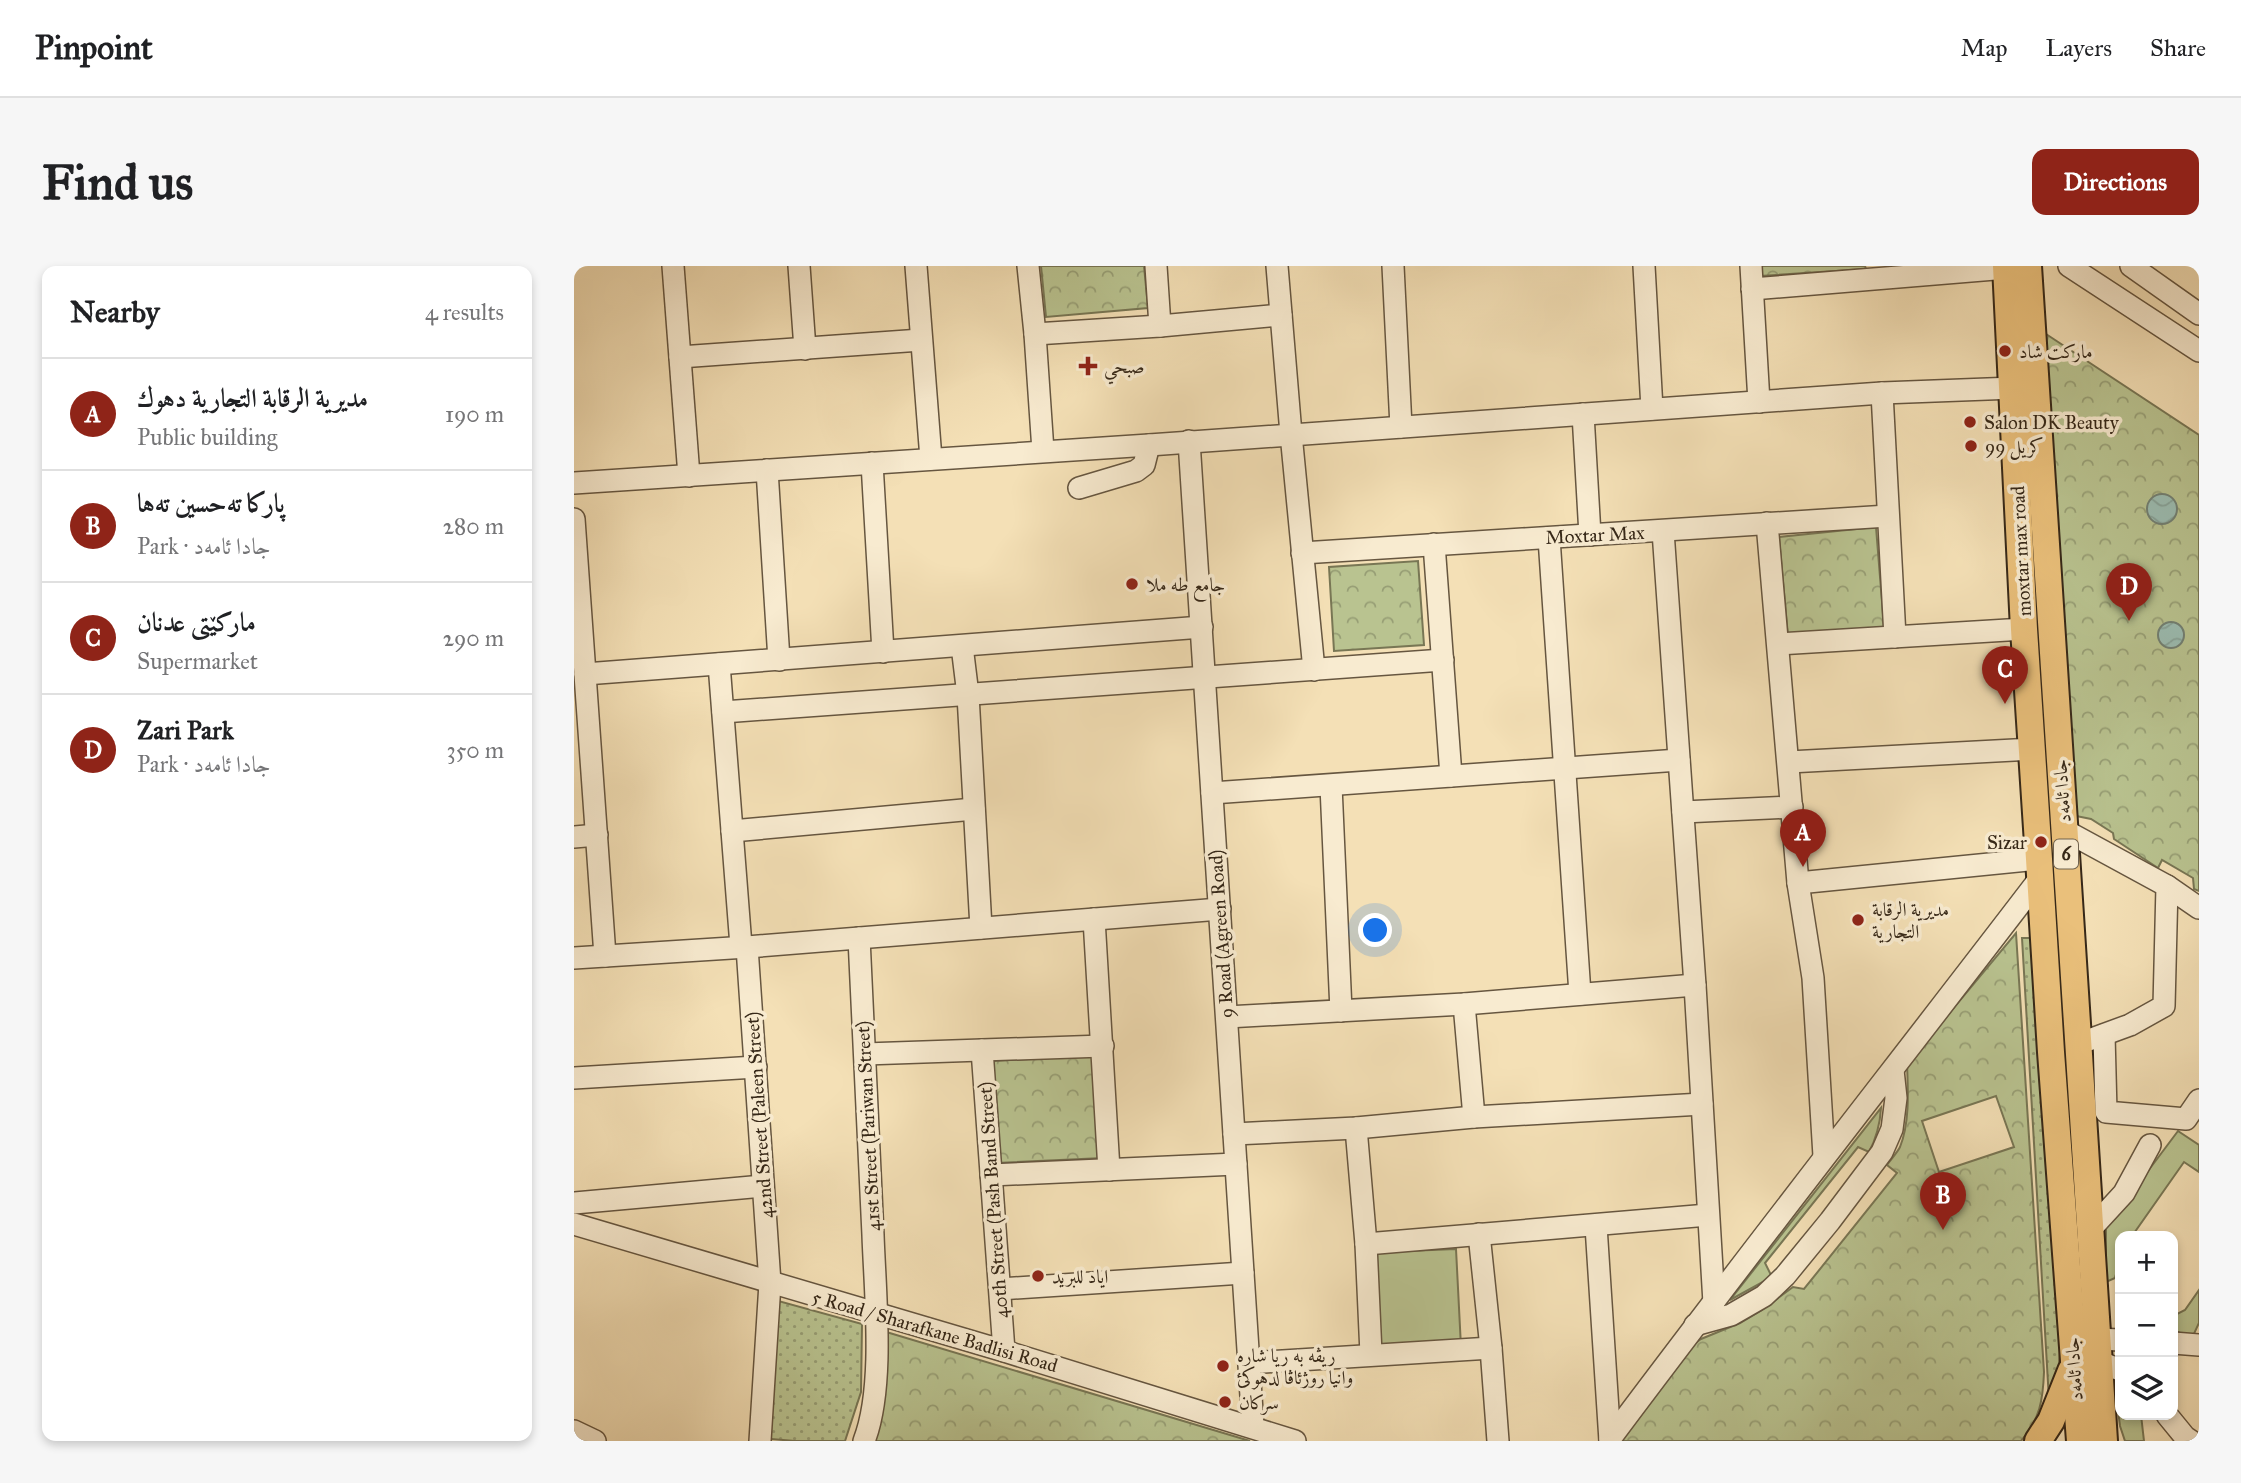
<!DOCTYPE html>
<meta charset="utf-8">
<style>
:root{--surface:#fff;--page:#f6f6f6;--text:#202124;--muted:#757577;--line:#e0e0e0;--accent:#8f2418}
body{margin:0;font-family:"IM FELL Great Primer",Amiri,serif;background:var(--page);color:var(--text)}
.controls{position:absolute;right:21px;bottom:21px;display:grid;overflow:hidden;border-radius:14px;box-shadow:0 4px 10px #0003}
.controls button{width:63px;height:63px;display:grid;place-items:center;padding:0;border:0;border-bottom:2px solid var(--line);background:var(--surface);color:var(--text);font:35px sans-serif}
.you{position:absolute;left:802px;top:665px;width:24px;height:24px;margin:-18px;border:5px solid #fff;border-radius:50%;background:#1a73e8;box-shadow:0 0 0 10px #1a73e833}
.badge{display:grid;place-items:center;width:46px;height:46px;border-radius:50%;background:var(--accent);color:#fff;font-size:23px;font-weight:700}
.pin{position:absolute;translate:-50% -58px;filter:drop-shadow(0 2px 4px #0008)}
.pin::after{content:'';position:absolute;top:37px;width:24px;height:21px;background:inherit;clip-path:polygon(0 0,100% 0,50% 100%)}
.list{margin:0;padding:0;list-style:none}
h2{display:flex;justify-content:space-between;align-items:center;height:91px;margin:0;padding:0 28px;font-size:30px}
h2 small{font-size:23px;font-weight:400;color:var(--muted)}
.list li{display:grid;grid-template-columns:46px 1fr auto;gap:21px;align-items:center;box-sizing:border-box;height:112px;padding:0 28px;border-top:2px solid var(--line)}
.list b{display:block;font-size:26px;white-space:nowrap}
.list p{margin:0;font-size:23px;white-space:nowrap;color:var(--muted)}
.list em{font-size:23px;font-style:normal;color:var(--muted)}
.icon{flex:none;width:38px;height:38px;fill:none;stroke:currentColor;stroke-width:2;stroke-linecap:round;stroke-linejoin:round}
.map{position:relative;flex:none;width:1625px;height:1175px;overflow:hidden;border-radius:14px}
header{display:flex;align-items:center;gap:42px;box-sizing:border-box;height:98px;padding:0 35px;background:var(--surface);border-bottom:2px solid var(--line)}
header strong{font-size:33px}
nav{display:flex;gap:38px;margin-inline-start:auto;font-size:24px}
.intro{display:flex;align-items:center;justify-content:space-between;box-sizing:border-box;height:168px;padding:0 42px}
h1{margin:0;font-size:49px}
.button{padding:18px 32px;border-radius:14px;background:var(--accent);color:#fff;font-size:24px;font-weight:700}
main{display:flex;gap:42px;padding:0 42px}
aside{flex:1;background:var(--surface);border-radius:14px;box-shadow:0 4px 10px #0003}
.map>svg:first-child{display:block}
</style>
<header>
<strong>Pinpoint</strong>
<nav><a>Map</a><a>Layers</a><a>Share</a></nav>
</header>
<div class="intro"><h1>Find us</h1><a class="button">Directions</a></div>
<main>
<aside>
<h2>Nearby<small>4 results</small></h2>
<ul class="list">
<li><span class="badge">A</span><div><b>مديرية الرقابة التجارية دهوك</b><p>Public building</p></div><em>190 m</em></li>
<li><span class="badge">B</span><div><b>پارکا تەحسین تەها</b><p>Park · جادا ئامەد</p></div><em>280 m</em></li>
<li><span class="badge">C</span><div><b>مارکێتی عدنان</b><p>Supermarket</p></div><em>290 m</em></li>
<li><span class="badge">D</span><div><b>Zari Park</b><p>Park · جادا ئامەد</p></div><em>350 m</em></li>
</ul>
</aside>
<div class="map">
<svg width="1625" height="1175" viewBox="0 0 1625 1175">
<defs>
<pattern id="grass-dots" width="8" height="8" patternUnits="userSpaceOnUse" patternTransform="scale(1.75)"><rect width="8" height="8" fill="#b9c390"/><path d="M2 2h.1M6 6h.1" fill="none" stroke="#979e75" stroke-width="1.8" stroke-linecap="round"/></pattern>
<pattern id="park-crowns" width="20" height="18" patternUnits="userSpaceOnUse" patternTransform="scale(1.75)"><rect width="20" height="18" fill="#b9c390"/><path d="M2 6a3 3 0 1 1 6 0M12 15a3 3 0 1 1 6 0" fill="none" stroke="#979e75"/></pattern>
<pattern id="water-waves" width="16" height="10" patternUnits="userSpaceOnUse" patternTransform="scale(1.75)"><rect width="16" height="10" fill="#9cbdb2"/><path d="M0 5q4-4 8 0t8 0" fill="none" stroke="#87a298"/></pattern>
</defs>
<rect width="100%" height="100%" fill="#f4e0b6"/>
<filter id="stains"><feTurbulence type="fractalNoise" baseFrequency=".00286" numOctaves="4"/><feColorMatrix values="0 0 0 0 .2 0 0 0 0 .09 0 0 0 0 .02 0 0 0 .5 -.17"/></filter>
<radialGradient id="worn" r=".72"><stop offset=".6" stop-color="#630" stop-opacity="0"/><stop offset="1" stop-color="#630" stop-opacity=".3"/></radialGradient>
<g fill="url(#grass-dots)" stroke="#787654" stroke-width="2">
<path d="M1448,672h12l26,412 -2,24 -9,26z"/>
<path d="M186,1030l102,28 -1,68 -16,49h-50l-36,-3z"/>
</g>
<g fill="url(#park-crowns)" stroke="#787654" stroke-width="2" fill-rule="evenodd">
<path d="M467,0h103l4,42 -102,9z"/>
<path d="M1186,0h105l1,3 -106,7z"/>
<path d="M1472,68l153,101v456l-5,-2 -1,-11 -31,-18 -4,8 -44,-29 -1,-6 -22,-14 -20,-4z"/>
<path d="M1302,261l8,100 -96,9 -9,-99z"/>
<path d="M844,295l6,84 -90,6 -5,-84z"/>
<path d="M1442,667l28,439c-1,28 -4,47 -23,69h-413l73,-88 20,-14 39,-16 22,-13 31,-23 11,2 93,-116 -10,-8c4,-6 10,-12 13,-18 10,-25 8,-57 7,-83zM1422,830l18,51 -75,25 -17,-51z"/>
<path d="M524,789l5,103 -106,5 -5,-102z"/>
<path d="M309,1065l367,110h-381z"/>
</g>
<g fill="#b9c390" stroke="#787654" stroke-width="2">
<path d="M1307,842c-1,17 -4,29 -12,44l-11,-5 -93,116 7,14 -42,23z"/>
<path d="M1604,865l21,14v27l-15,-10 -52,74h-12v23l-5,19 -9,4v-55z"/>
<path d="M882,983l5,98 -98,4 -4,-98z"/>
<path d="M1625,1024v33l-7,15 -19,-8v-14l12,-6z"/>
<path d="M1546,1119v30h21l3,26h-19l-5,-15 -5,-39z"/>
</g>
<g fill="url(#water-waves)" stroke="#738174" stroke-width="2">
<circle cx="1588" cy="243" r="15"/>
<circle cx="1597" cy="369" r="13"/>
</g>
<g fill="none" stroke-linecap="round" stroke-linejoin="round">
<defs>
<g id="minor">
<path d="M99,0l16,210"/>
<path d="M225,0l6,83"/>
<path d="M342,0l15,193"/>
<path d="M454,0l7,68 8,117"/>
<path d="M582,0l4,60"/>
<path d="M703,0l14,168 23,236"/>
<path d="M819,0l8,161"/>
<path d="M1070,0l8,143"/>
<path d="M1177,0l8,136"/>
<path d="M1495,0l130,85"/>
<path d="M1557,0l68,48"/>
<path d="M1178,23l255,-21"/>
<path d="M461,68l125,-8 121,-11"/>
<path d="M106,91l241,-17"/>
<path d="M1308,127l13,244"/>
<path d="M1009,148l7,121"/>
<path d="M615,175l64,986"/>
<path d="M298,197l11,189"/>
<path d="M193,204l12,190"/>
<path d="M0,217l575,-38 733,-52 132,-5"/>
<path d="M505,222l57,-17 8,-6 5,-20"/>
<path d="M0,253l31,437"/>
<path d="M1193,257l31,360 15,95 11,178"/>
<path d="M1089,265l32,454 19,318"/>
<path d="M975,272l31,456"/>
<path d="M860,278l17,232"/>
<path d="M728,287l586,-37"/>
<path d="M1204,378l246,-15"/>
<path d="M388,380l6,49 13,233"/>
<path d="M145,398l22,282"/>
<path d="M11,408l617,-47"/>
<path d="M149,446l720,-52"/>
<path d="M1215,496l244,-13"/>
<path d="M757,520l10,225"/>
<path d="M638,527l467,-33"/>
<path d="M1109,546l109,-5"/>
<path d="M1490,564l103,56 -3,120 -34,19 -52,19"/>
<path d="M158,565l242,-22"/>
<path d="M0,571l23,-2"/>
<path d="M1224,617l241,-24"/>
<path d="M1593,620l32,22"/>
<path d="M520,653l15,251"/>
<path d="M285,672c5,99 9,198 14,297 2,59 12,152 -9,206"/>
<path d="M173,681l23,336 -10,158"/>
<path d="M0,692l173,-11 473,-38"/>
<path d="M890,738l10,113"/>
<path d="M653,751l237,-13 231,-19"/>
<path d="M1530,769l2,77 80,7 13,-19"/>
<path d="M408,784l22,301"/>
<path d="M291,788l238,-8"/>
<path d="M0,812l182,-11"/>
<path d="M782,862l10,116 5,110"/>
<path d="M660,868l122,-6 118,-11 228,-13"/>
<path d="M417,909l245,-11"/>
<path d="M0,937l189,-17"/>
<path d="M0,958l430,127 291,90"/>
<path d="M1022,960l14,215"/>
<path d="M1516,964l34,-37 26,-48"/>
<path d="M905,968l12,114 7,93"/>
<path d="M792,978l342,-29"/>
<path d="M426,1023l243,-16"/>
<path d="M1121,1059l36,-10 33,-19 21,-20 45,-55 52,-69 10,-23 4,-31 -3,-28"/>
<path d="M1523,1073l23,1"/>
<path d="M1599,1077l26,2"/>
<path d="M1524,1095l22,9"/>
<path d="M675,1097l242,-15"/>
<path d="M1593,1149l18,22 6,4"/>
<path d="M0,1165l21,10"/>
<path d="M1036,1173c141,-189 287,-374 430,-561"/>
</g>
<g id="major">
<path d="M1432,0l18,363 15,230 12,193 29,389"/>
<path d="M1454,0l76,1175"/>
<path d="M1464,1175l13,-20 20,-50"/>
</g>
</defs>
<use href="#minor" stroke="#665640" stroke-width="24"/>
<use href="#major" stroke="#362818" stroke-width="30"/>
<use href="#minor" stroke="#f8ebd0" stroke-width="21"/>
<use href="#major" stroke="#eac07b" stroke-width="26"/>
</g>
<g fill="#8f2418" stroke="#f8ebd0" stroke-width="2.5">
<circle cx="1431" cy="85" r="7"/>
<path d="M510.5 89.5h7v7h7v7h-7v7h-7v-7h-7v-7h7z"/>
<circle cx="1396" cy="156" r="7"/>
<circle cx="1397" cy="180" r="7"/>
<circle cx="558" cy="318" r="7"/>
<circle cx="1467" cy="576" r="7"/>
<circle cx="1284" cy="654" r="7"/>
<circle cx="464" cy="1010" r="7"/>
<circle cx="649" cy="1100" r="7"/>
<circle cx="651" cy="1136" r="7"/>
</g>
<g text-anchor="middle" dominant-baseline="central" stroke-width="7" stroke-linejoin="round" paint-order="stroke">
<rect fill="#f8ebd0" stroke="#70624f" stroke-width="2" x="1480" y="573.5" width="24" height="29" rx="5"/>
<g font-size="18" font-weight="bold" fill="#362818">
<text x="1492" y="588">6</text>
</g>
<g font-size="19" fill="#362818" stroke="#f8ebd0" text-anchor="start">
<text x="1445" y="85">ماركت شاد</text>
<text x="530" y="100">صبحي</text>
<text x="1410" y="156">Salon DK Beauty</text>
<text x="1411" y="180">99 كريل</text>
<text x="572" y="318">جامع طه ملا</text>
<text x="1453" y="576" text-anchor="end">Sizar</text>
<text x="1298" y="643">مديرية الرقابة<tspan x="1298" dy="22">التجارية</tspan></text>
<text x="478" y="1010">اياد للبريد</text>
<text x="663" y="1089">ريڤه به ريا شاره<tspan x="663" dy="22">وانيا روژئاڤا لدهوكئ</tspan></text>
<text x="665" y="1136">سركان</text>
</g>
<g font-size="19" fill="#362818" stroke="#f8ebd0">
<text transform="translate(1021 269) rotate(-3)">Moxtar Max</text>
<text transform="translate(1447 285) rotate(-93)">moxtar max road</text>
<text transform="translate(1488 525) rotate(-94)">جادا ئامەد</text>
<text transform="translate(647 668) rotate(-94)">9 Road (Agreen Road)</text>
<text transform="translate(185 849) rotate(-94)">42nd Street (Paleen Street)</text>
<text transform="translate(294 860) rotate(-93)">41st Street (Pariwan Street)</text>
<text transform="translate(419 934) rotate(-94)">40th Street (Pash Band Street)</text>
<text transform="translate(361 1065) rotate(16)">5 Road / Sharafkane Badlisi Road</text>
<text transform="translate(1500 1103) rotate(-94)">جادا ئامەد</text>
</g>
</g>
<rect width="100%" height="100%" filter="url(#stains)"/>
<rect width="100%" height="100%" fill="url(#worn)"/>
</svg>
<div class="controls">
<button>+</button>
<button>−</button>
<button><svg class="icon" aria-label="layers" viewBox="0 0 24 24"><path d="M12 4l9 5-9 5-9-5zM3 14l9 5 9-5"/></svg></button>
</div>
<div class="you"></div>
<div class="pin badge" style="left:1229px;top:601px">A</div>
<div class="pin badge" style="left:1369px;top:964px">B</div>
<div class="pin badge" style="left:1431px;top:438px">C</div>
<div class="pin badge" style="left:1555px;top:355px">D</div>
</div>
</main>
